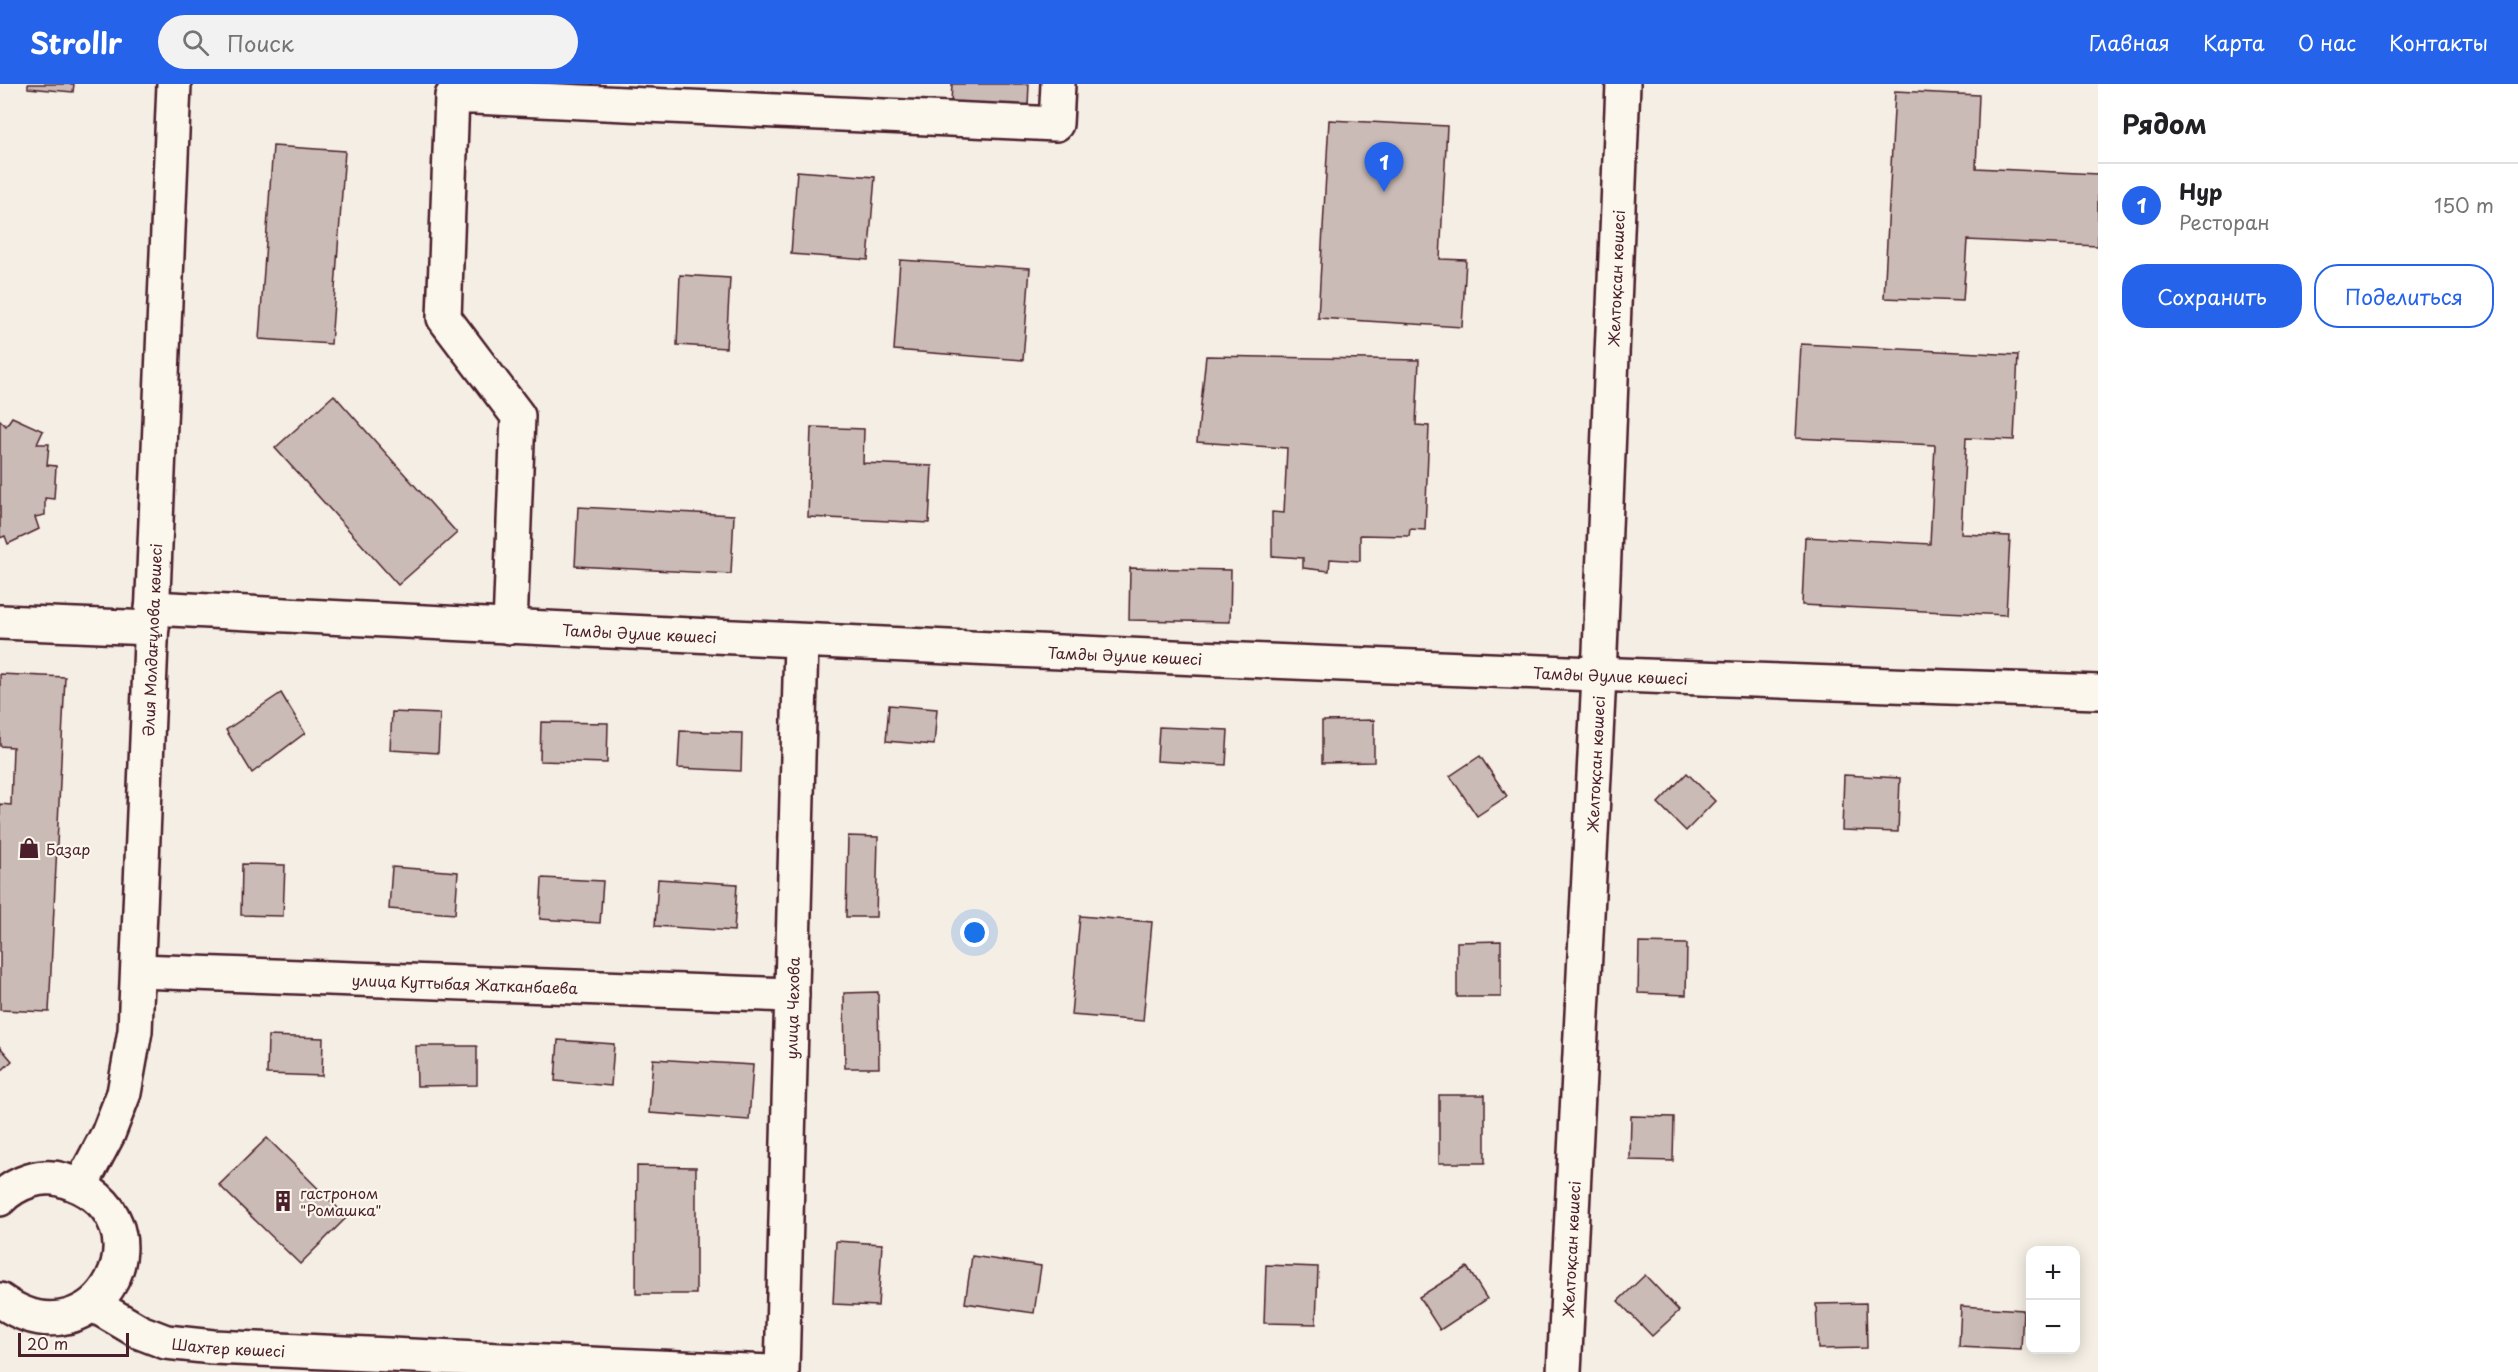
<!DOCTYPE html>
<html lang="ru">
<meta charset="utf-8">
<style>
:root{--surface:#fff;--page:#f2f2f2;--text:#202124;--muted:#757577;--line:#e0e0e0;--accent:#2563eb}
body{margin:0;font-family:"Playpen Sans",sans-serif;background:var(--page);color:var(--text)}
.controls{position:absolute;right:18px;bottom:18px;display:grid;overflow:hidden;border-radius:12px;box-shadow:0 3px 15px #0003}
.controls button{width:54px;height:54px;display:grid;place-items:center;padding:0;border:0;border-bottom:2px solid var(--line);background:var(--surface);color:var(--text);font:30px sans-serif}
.scale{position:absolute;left:18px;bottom:15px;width:111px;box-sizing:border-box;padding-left:6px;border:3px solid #4a1f2b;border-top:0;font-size:16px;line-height:21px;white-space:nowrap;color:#4a1f2b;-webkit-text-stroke:4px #fbf7ec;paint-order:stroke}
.you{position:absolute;left:975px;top:849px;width:21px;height:21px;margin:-15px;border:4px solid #fff;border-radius:50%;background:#1a73e8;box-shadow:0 0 0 9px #1a73e833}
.badge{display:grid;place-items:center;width:39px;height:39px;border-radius:50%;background:var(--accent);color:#fff;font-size:20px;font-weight:700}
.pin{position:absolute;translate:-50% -50px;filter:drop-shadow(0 2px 3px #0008)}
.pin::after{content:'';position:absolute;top:32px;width:21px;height:18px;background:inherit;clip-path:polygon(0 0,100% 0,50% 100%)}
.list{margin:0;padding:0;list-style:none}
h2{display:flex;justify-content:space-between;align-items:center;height:78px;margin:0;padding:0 24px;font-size:26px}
h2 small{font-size:20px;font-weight:400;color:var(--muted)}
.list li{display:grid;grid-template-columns:39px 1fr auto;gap:18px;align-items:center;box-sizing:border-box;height:84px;padding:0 24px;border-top:2px solid var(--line)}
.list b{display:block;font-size:22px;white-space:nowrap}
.list p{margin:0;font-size:20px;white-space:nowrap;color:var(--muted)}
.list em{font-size:20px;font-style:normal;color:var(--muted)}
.actions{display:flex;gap:12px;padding:18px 24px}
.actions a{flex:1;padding:14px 0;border:2px solid var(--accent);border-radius:24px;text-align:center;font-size:21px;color:var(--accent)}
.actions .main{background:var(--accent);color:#fff}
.icon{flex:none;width:33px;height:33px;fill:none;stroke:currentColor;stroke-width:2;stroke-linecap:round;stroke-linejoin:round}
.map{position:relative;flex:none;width:2098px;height:1288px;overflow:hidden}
header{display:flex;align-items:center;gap:36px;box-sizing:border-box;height:84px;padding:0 30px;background:var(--accent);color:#fff}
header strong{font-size:28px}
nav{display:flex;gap:33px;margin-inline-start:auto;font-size:21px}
.search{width:420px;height:54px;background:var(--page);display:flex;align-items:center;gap:15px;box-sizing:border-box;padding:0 21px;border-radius:33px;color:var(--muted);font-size:22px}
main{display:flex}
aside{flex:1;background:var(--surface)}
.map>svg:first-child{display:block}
</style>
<header>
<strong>Strollr</strong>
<div class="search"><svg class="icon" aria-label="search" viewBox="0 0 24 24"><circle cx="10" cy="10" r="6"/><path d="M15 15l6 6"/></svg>Поиск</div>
<nav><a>Главная</a><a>Карта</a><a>О нас</a><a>Контакты</a></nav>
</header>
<main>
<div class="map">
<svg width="2098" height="1288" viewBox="0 0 2098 1288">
<rect width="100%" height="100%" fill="#f4eee4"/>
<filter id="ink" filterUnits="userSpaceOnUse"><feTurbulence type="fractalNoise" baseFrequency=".0167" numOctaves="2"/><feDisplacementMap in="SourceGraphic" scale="12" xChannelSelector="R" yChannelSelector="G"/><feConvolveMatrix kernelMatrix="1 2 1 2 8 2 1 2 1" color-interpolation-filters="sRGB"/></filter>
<g filter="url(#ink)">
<g fill="#cabbb6" stroke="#4a1f2b" stroke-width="1.5">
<path d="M28,0h46l-1,8 -45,-4z"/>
<path d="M952,0h77l-1,22 -77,-3z"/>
<path d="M1895,7l84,4 -3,73 122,6v72l-131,-6 -4,61 -79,-3z"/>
<path d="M1329,36l118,6 -7,133 26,1 -4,67 -144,-9z"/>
<path d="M273,62l72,5 -14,193 -72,-5z"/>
<path d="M797,87l78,6 -7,83 -77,-6z"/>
<path d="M900,176l130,8 -7,92 -129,-10z"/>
<path d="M680,191l50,3 -4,70 -49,-3z"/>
<path d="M1801,260l217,11 -4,85 -48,-2 -5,96 49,2 -4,79 -204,-10 3,-68 125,7 5,-99 -139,-7z"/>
<path d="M1206,272l213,4 -3,65 13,1 -4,104 -15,-1 -1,7 -49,-1v26l-30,-2 -1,12 -26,-3v-10l-31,-2v-44l12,1 3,-65 -90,-6z"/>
<path d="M334,311l123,138 -59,52 -123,-137z"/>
<path d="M12,333l31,14 -6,13h12l-2,21 9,1 -2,33 -9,-1v17l-10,2 4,12 -31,15 -3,-8 -5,2v-118l6,6z"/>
<path d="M811,343l53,2 -1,34 69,3 -3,57 -121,-6z"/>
<path d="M578,423l156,8 -3,59 -156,-8z"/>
<path d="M1130,484l101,2 -1,52 -101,-2z"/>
<path d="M0,590l65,3 -16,335 -49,-2v-206l11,1 2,-58 -13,-1z"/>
<path d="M281,609l24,40 -53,40 -26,-43z"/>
<path d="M889,621l48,4 -3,36 -48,-4z"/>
<path d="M392,628l48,2 -2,39 -48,-3z"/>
<path d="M1374,636v42l-52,1v-42z"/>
<path d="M541,638l67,1 -1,40 -67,-2z"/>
<path d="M1159,643l69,3 -2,35 -69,-4z"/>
<path d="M680,647l62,2 -1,38 -63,-3z"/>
<path d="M1480,672l27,40 -30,20 -27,-40z"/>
<path d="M1687,689l28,28 -29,30 -28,-28z"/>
<path d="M1844,691l56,3 -2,54 -56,-2z"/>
<path d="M848,752l30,1 -2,80h-30z"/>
<path d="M242,780l43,1 -2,51 -42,-1z"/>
<path d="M392,783l66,5 -3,42 -66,-5z"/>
<path d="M542,794l61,3 -3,42 -60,-4z"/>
<path d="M658,795l79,5 -3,47 -79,-5z"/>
<path d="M1080,832l72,6 -9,99 -72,-6z"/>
<path d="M1501,857v56h-44v-55z"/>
<path d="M1639,859l48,1 -1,51 -48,-2z"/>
<path d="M878,908l1,76h-34l-1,-75z"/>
<path d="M268,952l55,2 -1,38 -55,-2z"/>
<path d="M558,956l56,4 -3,42 -56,-5z"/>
<path d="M416,962h61v39l-60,1z"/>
<path d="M0,963l12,14 -12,11z"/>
<path d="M653,975l100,6 -4,55 -100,-7z"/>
<rect x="1439" y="1011" width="46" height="68"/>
<path d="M1631,1032l43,1 -1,44 -43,-1z"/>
<path d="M267,1054l80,79 -47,47 -81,-79z"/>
<path d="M637,1082l59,1v127h-60z"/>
<path d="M836,1157l46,3 -4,62 -45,-2z"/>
<path d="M972,1172l69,10 -7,47 -69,-10z"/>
<path d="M1266,1181l52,2 -2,57 -52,-1z"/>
<path d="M1467,1183l20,32 -47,31 -21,-33z"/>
<path d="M1645,1191l34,36 -27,25 -34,-35z"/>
<path d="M1866,1219l1,45 -49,1 -2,-45z"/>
<path d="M1961,1222l62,4 -2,40 -62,-3z"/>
</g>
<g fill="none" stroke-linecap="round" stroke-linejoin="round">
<defs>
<g id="minor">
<path id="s1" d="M152,524c649,34 1297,63 1946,84"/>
<path d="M0,538l152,6"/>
<path d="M510,543l8,-211 -74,-98 8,-222 604,28 2,-40"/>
<path id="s2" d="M138,887l654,24"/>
<path id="s3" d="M81,1101l27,-51 16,-41 11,-62 39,-947"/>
<path d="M0,1115c15,-16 42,-26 63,-19 115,35 36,192 -63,120"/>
<path id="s4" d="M94,1221l46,27 26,10 47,5 557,25"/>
<path id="s5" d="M782,1288l19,-730"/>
<path id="s6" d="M1564,1288l35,-696 24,-592"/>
</g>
</defs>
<use href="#minor" stroke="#4a1f2b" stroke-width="38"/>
<use href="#minor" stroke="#fbf7ec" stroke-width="33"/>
</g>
</g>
<defs>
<symbol id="shop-bare" viewBox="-9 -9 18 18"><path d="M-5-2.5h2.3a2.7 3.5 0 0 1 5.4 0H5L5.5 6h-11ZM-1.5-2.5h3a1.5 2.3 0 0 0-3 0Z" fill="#4a1f2b" stroke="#fbf7ec" stroke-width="2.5" paint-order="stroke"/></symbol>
<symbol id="building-bare" viewBox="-9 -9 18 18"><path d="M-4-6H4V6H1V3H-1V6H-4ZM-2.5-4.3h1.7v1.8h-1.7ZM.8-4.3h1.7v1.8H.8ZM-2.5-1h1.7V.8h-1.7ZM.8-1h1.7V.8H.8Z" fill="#4a1f2b" stroke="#fbf7ec" stroke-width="2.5" paint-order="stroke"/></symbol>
</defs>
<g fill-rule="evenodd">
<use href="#shop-bare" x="14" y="749" width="30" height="30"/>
<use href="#building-bare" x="268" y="1102" width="30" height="30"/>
</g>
<g text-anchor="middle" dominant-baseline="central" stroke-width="4.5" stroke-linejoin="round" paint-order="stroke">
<g font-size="15" fill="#4a1f2b" stroke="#fbf7ec">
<text stroke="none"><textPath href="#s6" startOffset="1095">Желтоқсан көшесі</textPath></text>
<text stroke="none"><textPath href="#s1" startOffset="488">Тамды Әулие көшесі</textPath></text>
<text stroke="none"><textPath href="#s3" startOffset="556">Әлия Молдағұлова көшесі</textPath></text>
<text stroke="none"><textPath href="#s1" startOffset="974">Тамды Әулие көшесі</textPath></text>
<text stroke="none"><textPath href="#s1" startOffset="1460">Тамды Әулие көшесі</textPath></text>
<text stroke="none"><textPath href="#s6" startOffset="609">Желтоқсан көшесі</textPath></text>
<text stroke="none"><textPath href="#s2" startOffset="327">улица Куттыбая Жатканбаева</textPath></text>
<text stroke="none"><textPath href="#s5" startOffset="364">улица Чехова</textPath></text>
<text stroke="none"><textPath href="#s6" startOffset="123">Желтоқсан көшесі</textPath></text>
<text stroke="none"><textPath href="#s4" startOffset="144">Шахтер көшесі</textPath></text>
</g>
<g font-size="15" fill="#4a1f2b" stroke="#fbf7ec" text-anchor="start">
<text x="46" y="764">Базар</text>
<text x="300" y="1108">гастроном<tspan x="300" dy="17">"Ромашка"</tspan></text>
</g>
</g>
</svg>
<div class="controls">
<button>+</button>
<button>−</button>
</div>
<div class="scale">20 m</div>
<div class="you"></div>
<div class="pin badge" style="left:1384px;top:108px">1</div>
</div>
<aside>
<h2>Рядом<small></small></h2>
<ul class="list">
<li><span class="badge">1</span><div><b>Нур</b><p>Ресторан</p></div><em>150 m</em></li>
</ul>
<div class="actions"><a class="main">Сохранить</a><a>Поделиться</a></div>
</aside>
</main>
